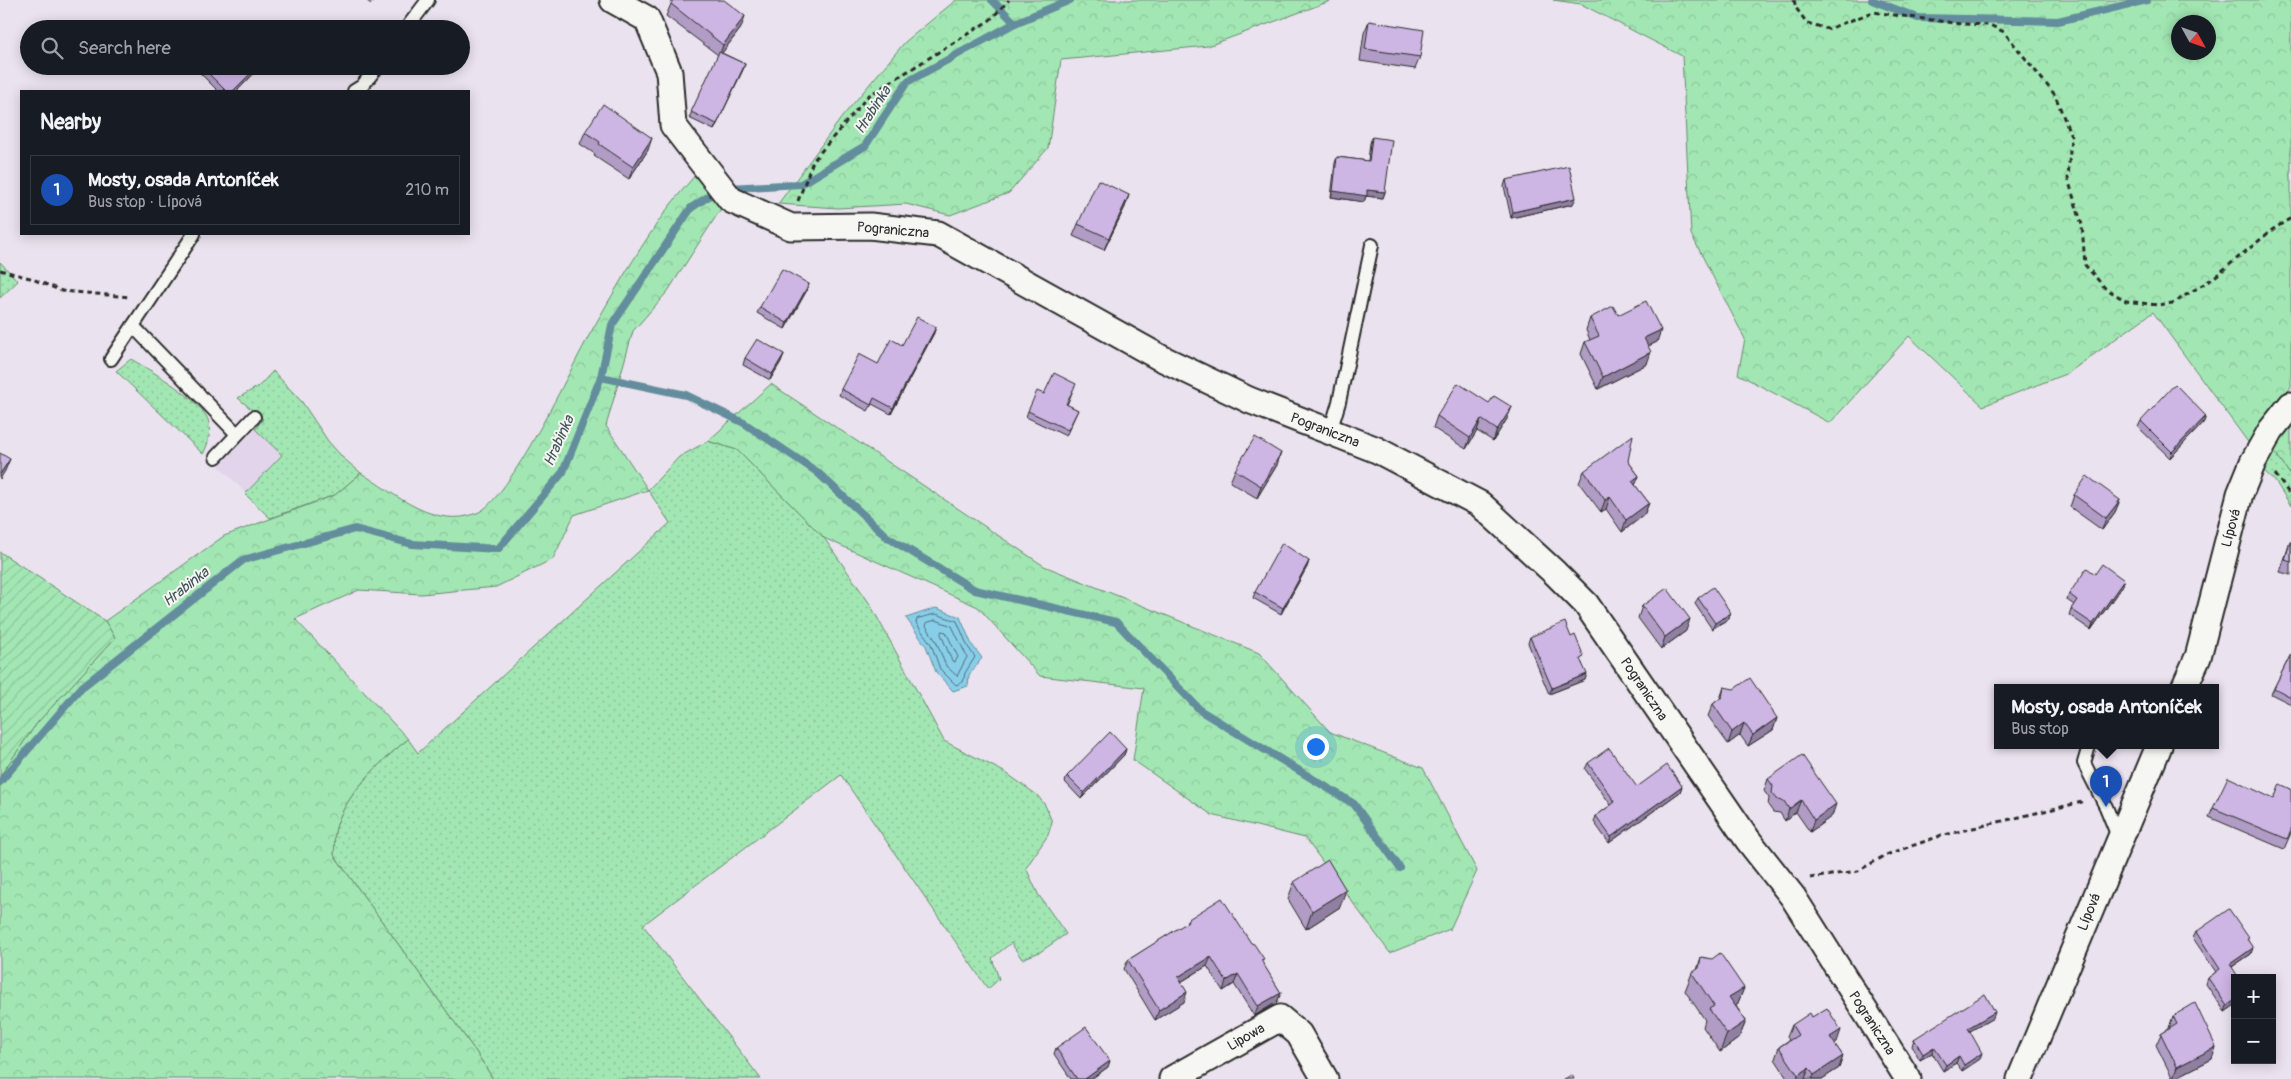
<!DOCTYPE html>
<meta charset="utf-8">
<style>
:root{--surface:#171b24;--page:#20242c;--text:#f1f3f6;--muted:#9ea1a6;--line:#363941;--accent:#c8321e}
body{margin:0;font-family:Pangolin,sans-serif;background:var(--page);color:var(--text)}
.controls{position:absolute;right:15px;bottom:15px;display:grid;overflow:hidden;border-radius:0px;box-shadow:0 2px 12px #0003}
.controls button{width:45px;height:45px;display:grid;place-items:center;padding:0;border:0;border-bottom:1px solid var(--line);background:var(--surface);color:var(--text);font:25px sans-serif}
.compass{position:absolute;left:2171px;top:15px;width:45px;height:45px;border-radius:50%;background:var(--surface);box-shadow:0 2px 12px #0003;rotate:130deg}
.you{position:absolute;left:1315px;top:746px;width:18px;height:18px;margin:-12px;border:4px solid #fff;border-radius:50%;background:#1a73e8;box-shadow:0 0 0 8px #1a73e833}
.badge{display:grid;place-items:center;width:32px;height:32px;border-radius:50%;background:var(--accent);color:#fff;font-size:16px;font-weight:700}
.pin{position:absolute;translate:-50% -41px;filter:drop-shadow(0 1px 2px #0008)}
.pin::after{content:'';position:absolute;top:26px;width:18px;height:15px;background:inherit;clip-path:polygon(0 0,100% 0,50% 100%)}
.popup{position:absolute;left:1994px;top:684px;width:225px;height:65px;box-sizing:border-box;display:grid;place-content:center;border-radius:0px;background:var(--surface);filter:drop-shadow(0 1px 4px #0005);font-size:16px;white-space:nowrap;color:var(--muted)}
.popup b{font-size:19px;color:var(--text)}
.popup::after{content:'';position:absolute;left:50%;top:100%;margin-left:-10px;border:10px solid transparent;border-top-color:var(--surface)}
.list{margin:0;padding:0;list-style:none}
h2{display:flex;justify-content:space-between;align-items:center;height:65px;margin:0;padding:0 20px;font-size:21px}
h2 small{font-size:16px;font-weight:400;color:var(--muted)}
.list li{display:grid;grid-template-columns:32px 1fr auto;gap:15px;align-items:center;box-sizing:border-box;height:70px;margin:0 10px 10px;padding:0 10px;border:1px solid var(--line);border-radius:0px}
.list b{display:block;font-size:19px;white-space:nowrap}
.list p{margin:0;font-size:16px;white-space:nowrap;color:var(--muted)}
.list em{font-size:16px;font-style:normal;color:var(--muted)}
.icon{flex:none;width:28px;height:28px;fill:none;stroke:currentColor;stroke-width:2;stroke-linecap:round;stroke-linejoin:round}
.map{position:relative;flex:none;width:2291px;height:1079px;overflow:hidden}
.search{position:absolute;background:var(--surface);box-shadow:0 2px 12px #0003;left:20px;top:20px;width:450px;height:55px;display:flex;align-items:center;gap:12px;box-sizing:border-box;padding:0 18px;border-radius:28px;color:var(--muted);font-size:19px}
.panel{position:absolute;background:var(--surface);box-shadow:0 2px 12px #0003;left:20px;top:90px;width:450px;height:145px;border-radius:0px}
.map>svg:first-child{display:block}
</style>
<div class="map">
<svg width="2291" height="1079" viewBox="0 0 2291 1079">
<defs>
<pattern id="grass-dots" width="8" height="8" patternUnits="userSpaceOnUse" patternTransform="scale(1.25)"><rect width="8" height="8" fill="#a2e7b3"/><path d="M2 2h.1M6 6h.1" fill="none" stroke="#8cc69a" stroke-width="1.8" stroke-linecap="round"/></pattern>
<pattern id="forest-crowns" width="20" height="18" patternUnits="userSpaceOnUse" patternTransform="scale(1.25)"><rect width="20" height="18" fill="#a2e7b3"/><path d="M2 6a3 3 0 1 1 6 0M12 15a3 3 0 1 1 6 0" fill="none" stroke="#8cc69a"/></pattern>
<pattern id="garden-furrows" width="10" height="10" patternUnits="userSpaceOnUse" patternTransform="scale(1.25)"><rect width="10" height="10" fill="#a2e7b3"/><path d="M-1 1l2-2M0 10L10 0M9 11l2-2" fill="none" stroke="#8cc69a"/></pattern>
</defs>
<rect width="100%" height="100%" fill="#eae2ee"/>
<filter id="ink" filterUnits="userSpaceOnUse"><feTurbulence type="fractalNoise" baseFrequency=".02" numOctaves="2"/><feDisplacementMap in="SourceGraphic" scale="10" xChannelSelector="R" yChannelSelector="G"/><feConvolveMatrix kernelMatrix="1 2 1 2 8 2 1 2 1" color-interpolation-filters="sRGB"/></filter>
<g filter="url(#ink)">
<path fill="#e1d4eb" d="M255,429l27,26 -36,38 -27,-27z"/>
<g fill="url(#grass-dots)" stroke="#66896f">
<path d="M0,262l18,19 -18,17z"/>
<path d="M131,359c20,12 73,41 78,64 2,10 -1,22 -6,31l-87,-83z"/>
<path d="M273,371l29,31 26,39 15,17 18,15 -26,22 -65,23 -25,-24 37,-39 -27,-26 8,-10 -25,-21 21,-12z"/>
<path d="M708,441l29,9 87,88 46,66 74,137 62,32 31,22 8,10 7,17 -4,13 -22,33 12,26 28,40 -26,18 -18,7 -11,-16 -19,15 7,21 -11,10 -147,-214 -198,150 118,154h-268l-17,-27 -142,-197c1,-7 0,-16 1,-23 6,-34 47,-72 73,-93l10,14 252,-230 -22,-33 31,-33z"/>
<path d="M2274,451l17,25v30l-16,-25 -11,-10z"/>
</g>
<g fill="url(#forest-crowns)" stroke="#66896f" fill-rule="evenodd">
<path d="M956,0h377l-125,46 -147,14 -13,88 -39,45 -59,22 -44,-11 -68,4 -60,-4 64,-87 63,-75z"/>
<path d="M1553,0h738v387l-41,58 -97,-133 -85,61 -85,33 -74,-70 -79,87 -92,-49 7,-35 -54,-105 -9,-178 -101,-52zM2178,22h30v30h-30z"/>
<path d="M696,174l26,33 -54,84 -35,40 -27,95 42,64 -74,25 -21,44 -57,28 -75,7 -62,-4 -64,29 113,120c-26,21 -67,59 -73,93 -1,7 0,16 -1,23l142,197 17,27h-493v-303l37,-53 78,-85 -10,-17 119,-85 111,-41 26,-22c34,21 74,57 116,40 32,-12 94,-146 114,-181 21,-37 43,-75 67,-110 11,-17 25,-32 38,-48z"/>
<path d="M771,384l273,182 215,87 71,79 93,36 54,103 -27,58 -60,24 -85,-115 -93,-23 -79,-55 11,-72 -104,-12 -62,-69 -154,-69 -87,-88 -29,-9z"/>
<path d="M2291,421v50l-2,2 -15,-22z"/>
</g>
<path fill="url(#garden-furrows)" stroke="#66896f" d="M0,552l105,69 10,17 -78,85 -37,53z"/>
<path fill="#88cee9" stroke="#638d9d" d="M936,608l24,9 12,28 10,13 -13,17 -1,11 -15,5 -17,-19 -10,-26 -20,-28z"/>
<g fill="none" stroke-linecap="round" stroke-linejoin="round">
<g stroke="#506c77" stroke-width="1">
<path d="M936,614l21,7 11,26 7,10 -10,16 -2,9 -7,3 -16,-16 -9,-25 -15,-21 1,-4z"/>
<path d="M936,620l16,6 15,31 -10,19 -11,-10 -10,-25 -10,-15 1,-3z"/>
<path d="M942,631l4,1 12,25 -3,5 -3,-1 -11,-27z"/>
</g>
<g stroke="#638d9d" stroke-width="8">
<path d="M992,0l23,23"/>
<path d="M1872,0l46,18 140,3 89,-21"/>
<path d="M729,188l72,-4 64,-38 42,-64 108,-59 55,-23"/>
<path d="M601,377l85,18 58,28 73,49 70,65 88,53 141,32 85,89 153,93 46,64"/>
<path d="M0,782l82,-95 161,-127 112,-31 57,15 86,5 65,-77 38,-95 11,-52 79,-117 27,-18"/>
</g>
<defs>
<g id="service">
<path d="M406,29l22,-29"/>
<path d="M354,91l8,-5 16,-20"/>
<path d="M133,326l104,108"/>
<path d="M111,359l83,-125"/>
<path d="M1330,432l9,-30 33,-157"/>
<path d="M216,457l38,-40"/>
<path d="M2089,746l-5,17 22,44 13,32"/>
</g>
<g id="minor">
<path d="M613,0l34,19 22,53 4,53 58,75 60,27 79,-1 68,8 221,123 90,43 128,50 103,54 75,69 31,31 162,236 45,57 115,182"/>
<path d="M2184,688l14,-31 42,-163 13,-32 18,-32 20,-25"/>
<path d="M1172,1079l108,-61 19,16 26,45"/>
<path d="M2020,1079l139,-333"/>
</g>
</defs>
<use href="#service" stroke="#2b2b2b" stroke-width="16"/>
<use href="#minor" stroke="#2b2b2b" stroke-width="29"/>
<g stroke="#2b2b2b" stroke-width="3" stroke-dasharray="5 4" stroke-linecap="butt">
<path d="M1794,0l2,8 11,15 21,6 45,-17 88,12 29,1 14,7 51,63 16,41 -3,43 14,46 3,40 20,23 21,13 31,4 16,-2 39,-24 60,-49 19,-12"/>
<path d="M798,201l15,-40 55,-65 122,-76 19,-20"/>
<path d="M0,270l30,8 32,13 69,6"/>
<path d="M2275,474l16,22"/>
<path d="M1810,878l48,-7 28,-16 54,-19 142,-34"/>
</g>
<use href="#service" stroke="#f6f6f2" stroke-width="12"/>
<use href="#minor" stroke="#f6f6f2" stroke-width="25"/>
</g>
<g fill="#b09cc4" stroke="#2b2b2b">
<path d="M366,0h9l-4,4z"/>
<path d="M671,4l70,24 -19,25 23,11 -31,66 -25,-12 29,-63 -52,-39z"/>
<path d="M1369,21l51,36 -5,12 -55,-8 4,-28z"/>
<path d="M197,66h63l-2,3 -21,22h-19l-22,-22z"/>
<path d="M585,132l63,18 -19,29 -35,-23 1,-2 -15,-10z"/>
<path d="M1372,137l13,55 -2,6 -17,-2 -2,6 -33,-5 4,-34 2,-6 31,4 2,-18z"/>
<path d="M1506,180l67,24 -62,14 -7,-32z"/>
<path d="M1129,195l-4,12 -21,43 -31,-14 5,-12z"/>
<path d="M809,284l-2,6 -22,39 -28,-16 3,-6z"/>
<path d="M1618,315l39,27 -9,4 -1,18 -49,25 -17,-35 4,-12 5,-2 -4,-10 4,-12z"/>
<path d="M934,333l-43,81 -19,-10 -4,7 -29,-16 2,-6 37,-25 24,-19z"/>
<path d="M784,354l-2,6 -12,20 -27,-15 2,-7z"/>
<path d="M1073,390l-6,15 11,5 -12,26 -40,-19 2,-6 16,-17z"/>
<path d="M1437,416l70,3 -14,22 -16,-10 -11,18 -33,-21z"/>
<path d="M2141,421l63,1 -34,36 -32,-31z"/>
<path d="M1628,461l11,15 -4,9 14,18 -5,12 -22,17 -16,-23 -5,3 -22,-29 5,-12z"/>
<path d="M1277,465l-20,33 -27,-16 5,-12z"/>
<path d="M2074,495l46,5 -5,12 -13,18 -32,-23z"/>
<path d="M2290,542h1v33l-11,-3z"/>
<path d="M1309,561l-2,6 -26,47 -28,-16 2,-6z"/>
<path d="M2095,574l27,12 -31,44 -22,-15 2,-6 3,-4 -7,-5 2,-6z"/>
<path d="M1698,598l30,21 -16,10 -17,-25z"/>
<path d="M1642,606l44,25 -25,18 -23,-31z"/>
<path d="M1530,637l52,26 3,17 -36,14 -21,-51z"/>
<path d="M2291,654v50l-20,-10z"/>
<path d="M1724,687l53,31 -4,12 -25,16 -8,-11 -12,9 -20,-28 5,-12 7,-5z"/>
<path d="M1126,749l-2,6 -43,44 -16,-17 2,-6z"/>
<path d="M1588,763l49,24 45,-1 -2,6 -71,51 -15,-21 2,-6 15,-11 -26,-36z"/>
<path d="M1768,779l64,37 -22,16 -14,-20 -11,9 -5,-8 -7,-1 -5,-7 1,-7 -5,-7z"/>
<path d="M2274,799l17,34 -7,16 -75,-32 4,-9z"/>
<path d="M1294,882l46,25 -34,22 -18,-30z"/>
<path d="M1187,920l75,43 19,30 -4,9 -23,14 -20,-32 -11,7 -16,-25 -26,16 3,20 -29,18 -31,-51 4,-9 58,-36z"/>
<path d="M2196,932l52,8 3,14 -19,13 3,38 -10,7 -19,-28 2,-6 8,-6 -23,-34z"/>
<path d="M1701,957l43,31 -7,17 -1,1 10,15 -7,17 -19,14 -17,-25 2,-7 -20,-29 7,-18 5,-3z"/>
<path d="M2173,1016l43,31 -4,12 -39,20 -17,-34 5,-11 8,-5v-1z"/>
<path d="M1812,1017l25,25 -3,1 9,13 -4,12 -17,11h-34l-13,-20 4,-12 10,-7 -2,-3 5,-12z"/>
<path d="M1993,1018l-23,13 10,28 -18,12 -6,-8 -13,8 -11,-18 -12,7 -8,-14 2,-7z"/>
<path d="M1056,1048l52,19 -17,12h-20l-17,-25z"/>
</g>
<g fill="#907fa0" stroke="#2b2b2b">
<path d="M745,16l-4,12 -22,29 4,-12z"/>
<path d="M745,64l-2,6 -29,60 3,-6z"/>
<path d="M258,66h2l-2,3 -21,22h-4z"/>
<path d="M652,138l-4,12 -19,29 4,-12z"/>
<path d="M1367,190l18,2 -2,6 -17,-2 -2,6 -33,-5 2,-6z"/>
<path d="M1129,195l-4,12 -21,43 5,-12z"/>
<path d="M1576,198l-3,6 -62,14 2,-6z"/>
<path d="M809,284l-2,6 -22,39 2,-6z"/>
<path d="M936,327l-2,6 -43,81 2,-6z"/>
<path d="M1661,330l-4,12 -17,8 4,-12z"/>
<path d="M1651,352l-4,12 -49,25 5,-12z"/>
<path d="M784,354l-2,6 -12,20 2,-6z"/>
<path d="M1512,407l-5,12 -14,22 4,-11z"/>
<path d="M2206,416l-2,6 -34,36 2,-6z"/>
<path d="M1481,419l-4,12 -11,18 4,-11z"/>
<path d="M1281,453l-4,12 -20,33 4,-12z"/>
<path d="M10,459l-5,12 -5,8v-5z"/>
<path d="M1639,476l-5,12 -2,-7z"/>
<path d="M1610,497l-4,12 -5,3 4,-12z"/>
<path d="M2120,500l-5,12 -13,18 4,-12z"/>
<path d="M1649,503l-5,12 -22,17 4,-12z"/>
<path d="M1309,561l-2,6 -26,47 2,-6z"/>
<path d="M2124,580l-2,6 -31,44 2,-6z"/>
<path d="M1731,613l-3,6 -16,10 3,-6z"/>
<path d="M1690,619l-4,12 -25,18 4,-12z"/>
<path d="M1587,674l-2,6 -36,14 3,-6z"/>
<path d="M1777,718l-4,12 -25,16 5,-11z"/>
<path d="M1744,723l-4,12 -12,9 4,-12z"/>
<path d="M1126,749l-2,6 -43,44 3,-6z"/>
<path d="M1682,786l-2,6 -71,51 2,-6z"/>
<path d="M1801,800l-5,12 -11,9 4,-12z"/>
<path d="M1836,804l-4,12 -22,16 4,-12z"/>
<path d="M1346,890l-6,17 -34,22 6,-18z"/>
<path d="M2253,948l-2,6 -24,16 3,-6z"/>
<path d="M1211,957l-4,9 -33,20 4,-9z"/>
<path d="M1238,974l-4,10 -11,7 3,-10z"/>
<path d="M1744,988l-7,17 -14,10 6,-18z"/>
<path d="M1187,992l-3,10 -29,18 4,-10z"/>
<path d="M1281,993l-4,9 -23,14 4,-10z"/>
<path d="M2235,1000v5l-10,7 2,-6z"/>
<path d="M1995,1012l-2,6 -28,16 3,-6z"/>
<path d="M1746,1021l-7,17 -19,14 7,-18z"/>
<path d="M1841,1030l-4,12 -11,7 4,-12z"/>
<path d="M1934,1047l-2,6 -12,7 3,-6z"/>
<path d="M2216,1047l-4,12 -39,20 4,-12z"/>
<path d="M1982,1053l-2,6 -18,12 2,-6z"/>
<path d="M1843,1056l-4,12 -17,11h-10l2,-4z"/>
<path d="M1959,1056l-3,7 -13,8 3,-6z"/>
<path d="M1110,1061l-2,6 -17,12h-6z"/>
<path d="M1809,1068l-4,11h-8l1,-4z"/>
</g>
<g fill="#cdb5e4" stroke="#2b2b2b">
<path d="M673,0h51l21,16 -22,29 -52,-41z"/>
<path d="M1369,21l55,9 -4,27 -55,-8z"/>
<path d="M719,52l26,12 -28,60 -26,-12z"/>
<path d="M201,66h57l-25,25h-7z"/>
<path d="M603,104l49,34 -19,29 -34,-23 1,-2 -15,-10z"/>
<path d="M1372,137l20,3 -7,52 -18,-2v6l-34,-5 4,-34 32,4z"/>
<path d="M1569,166l7,32 -63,14 -7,-32z"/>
<path d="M1098,180l31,15 -20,43 -31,-14z"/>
<path d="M782,269l27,15 -22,39 -27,-16z"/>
<path d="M1646,301l15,29 -17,8 7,14 -48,25 -18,-35 14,-6 -9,-18 23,-12 5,9z"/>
<path d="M917,317l19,10 -43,81 -19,-10 -3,7 -30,-16 18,-35 19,10 13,-25 11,6z"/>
<path d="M757,339l27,15 -12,20 -27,-16z"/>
<path d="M1054,373l22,11 -10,20 12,6 -10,20 -40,-19 9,-20 7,3z"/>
<path d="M1458,383l31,20 5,-7 18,11 -15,23 -16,-11 -11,19 -33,-22z"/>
<path d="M2175,384l31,32 -34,36 -31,-31z"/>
<path d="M1633,435l-5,26 11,15 -7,5 17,22 -23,17 -16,-23 -5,3 -21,-29z"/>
<path d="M1255,437l26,16 -20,33 -26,-16z"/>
<path d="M0,453l10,6 -10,15z"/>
<path d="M2087,476l33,24 -14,18 -32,-23z"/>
<path d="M2290,542h1v20l-6,-2z"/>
<path d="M1282,543l27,18 -26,47 -28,-16z"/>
<path d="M2102,564l22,16 -31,44 -22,-15 6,-9 -8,-6 18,-26 8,6z"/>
<path d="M1713,587l18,26 -16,10 -17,-25z"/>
<path d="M1667,588l23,31 -25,18 -23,-31z"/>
<path d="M1565,622l6,15 4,-2 9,22 -4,2 7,15 -35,14 -22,-51z"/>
<path d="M2291,654v43l-17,-9z"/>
<path d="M1750,678l27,40 -24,17 -9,-12 -12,9 -19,-28 9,-7 2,-10 10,2z"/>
<path d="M1110,732l16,17 -42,44 -17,-17z"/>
<path d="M1609,748l28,39 30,-22 15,21 -71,51 -15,-21 19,-14 -27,-39z"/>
<path d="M1802,755l34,49 -22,16 -13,-20 -12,9 -5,-8 -6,-1 -6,-7 1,-7 -5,-7z"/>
<path d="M2228,777l46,22 6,-15 11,5v42l-4,8 -74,-31z"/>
<path d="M1328,860l18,30 -34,21 -18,-29z"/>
<path d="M1222,898l29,45 3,1 10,15 -3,1 20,33 -23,13 -20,-32 -12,7 -15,-24 -33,20 9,15 -28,18 -31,-50 60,-38 -1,-2z"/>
<path d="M2229,909l20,29 -2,1 6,9 -23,16 9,14h-4v22l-8,6 -19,-28 12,-9 -24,-37z"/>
<path d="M1720,953l24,35 -15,9 17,24 -19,13 -18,-25 5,-3 -22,-33 7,-5 2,-11 11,2z"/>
<path d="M1985,994l10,18 -27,16 14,25 -18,12 -5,-9 -13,9 -12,-18 -11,7 -9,-15z"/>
<path d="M2195,1003l21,44 -39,20 -16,-33 16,-10 -4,-8z"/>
<path d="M1827,1008l14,22 -11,7 13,19 -29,19 -5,-7 -11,7 -19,-28 19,-12 -6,-10 18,-12 2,4z"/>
<path d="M1086,1027l24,34 -25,18h-8l-21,-31z"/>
<path d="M1572,1075l2,4h-10z"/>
</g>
</g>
<g text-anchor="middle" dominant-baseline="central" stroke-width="4" stroke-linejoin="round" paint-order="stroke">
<g font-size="14" fill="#2b2b2b" stroke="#f6f6f2">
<text transform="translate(893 230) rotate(5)">Pograniczna</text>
<text transform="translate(1325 430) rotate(21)">Pograniczna</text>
<text transform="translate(2231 528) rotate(-75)">Lípová</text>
<text transform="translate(1644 689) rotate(56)">Pograniczna</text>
<text transform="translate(2089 912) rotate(-68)">Lípová</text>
<text transform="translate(1872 1023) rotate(57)">Pograniczna</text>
<text transform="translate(1246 1037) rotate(-30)">Lipowa</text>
</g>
<g font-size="15" font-style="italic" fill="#42545a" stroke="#f6f6f2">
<text transform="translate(873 110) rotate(-57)">Hrabinka</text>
<text transform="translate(559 441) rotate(-66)">Hrabinka</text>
<text transform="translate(186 587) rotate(-38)">Hrabinka</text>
</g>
</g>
</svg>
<div class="controls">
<button>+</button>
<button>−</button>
</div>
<svg class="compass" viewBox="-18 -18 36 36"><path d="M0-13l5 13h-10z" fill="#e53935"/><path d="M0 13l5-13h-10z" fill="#9ea1a6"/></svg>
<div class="you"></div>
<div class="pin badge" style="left:2106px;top:807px;background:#1a4fb4">1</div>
<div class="popup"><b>Mosty, osada Antoníček</b>Bus stop</div>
<div class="search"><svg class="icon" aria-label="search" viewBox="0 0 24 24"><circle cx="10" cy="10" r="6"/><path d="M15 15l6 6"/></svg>Search here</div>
<section class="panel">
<h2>Nearby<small></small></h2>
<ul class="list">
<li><span class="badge" style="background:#1a4fb4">1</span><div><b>Mosty, osada Antoníček</b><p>Bus stop · Lípová</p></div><em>210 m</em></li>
</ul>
</section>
</div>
